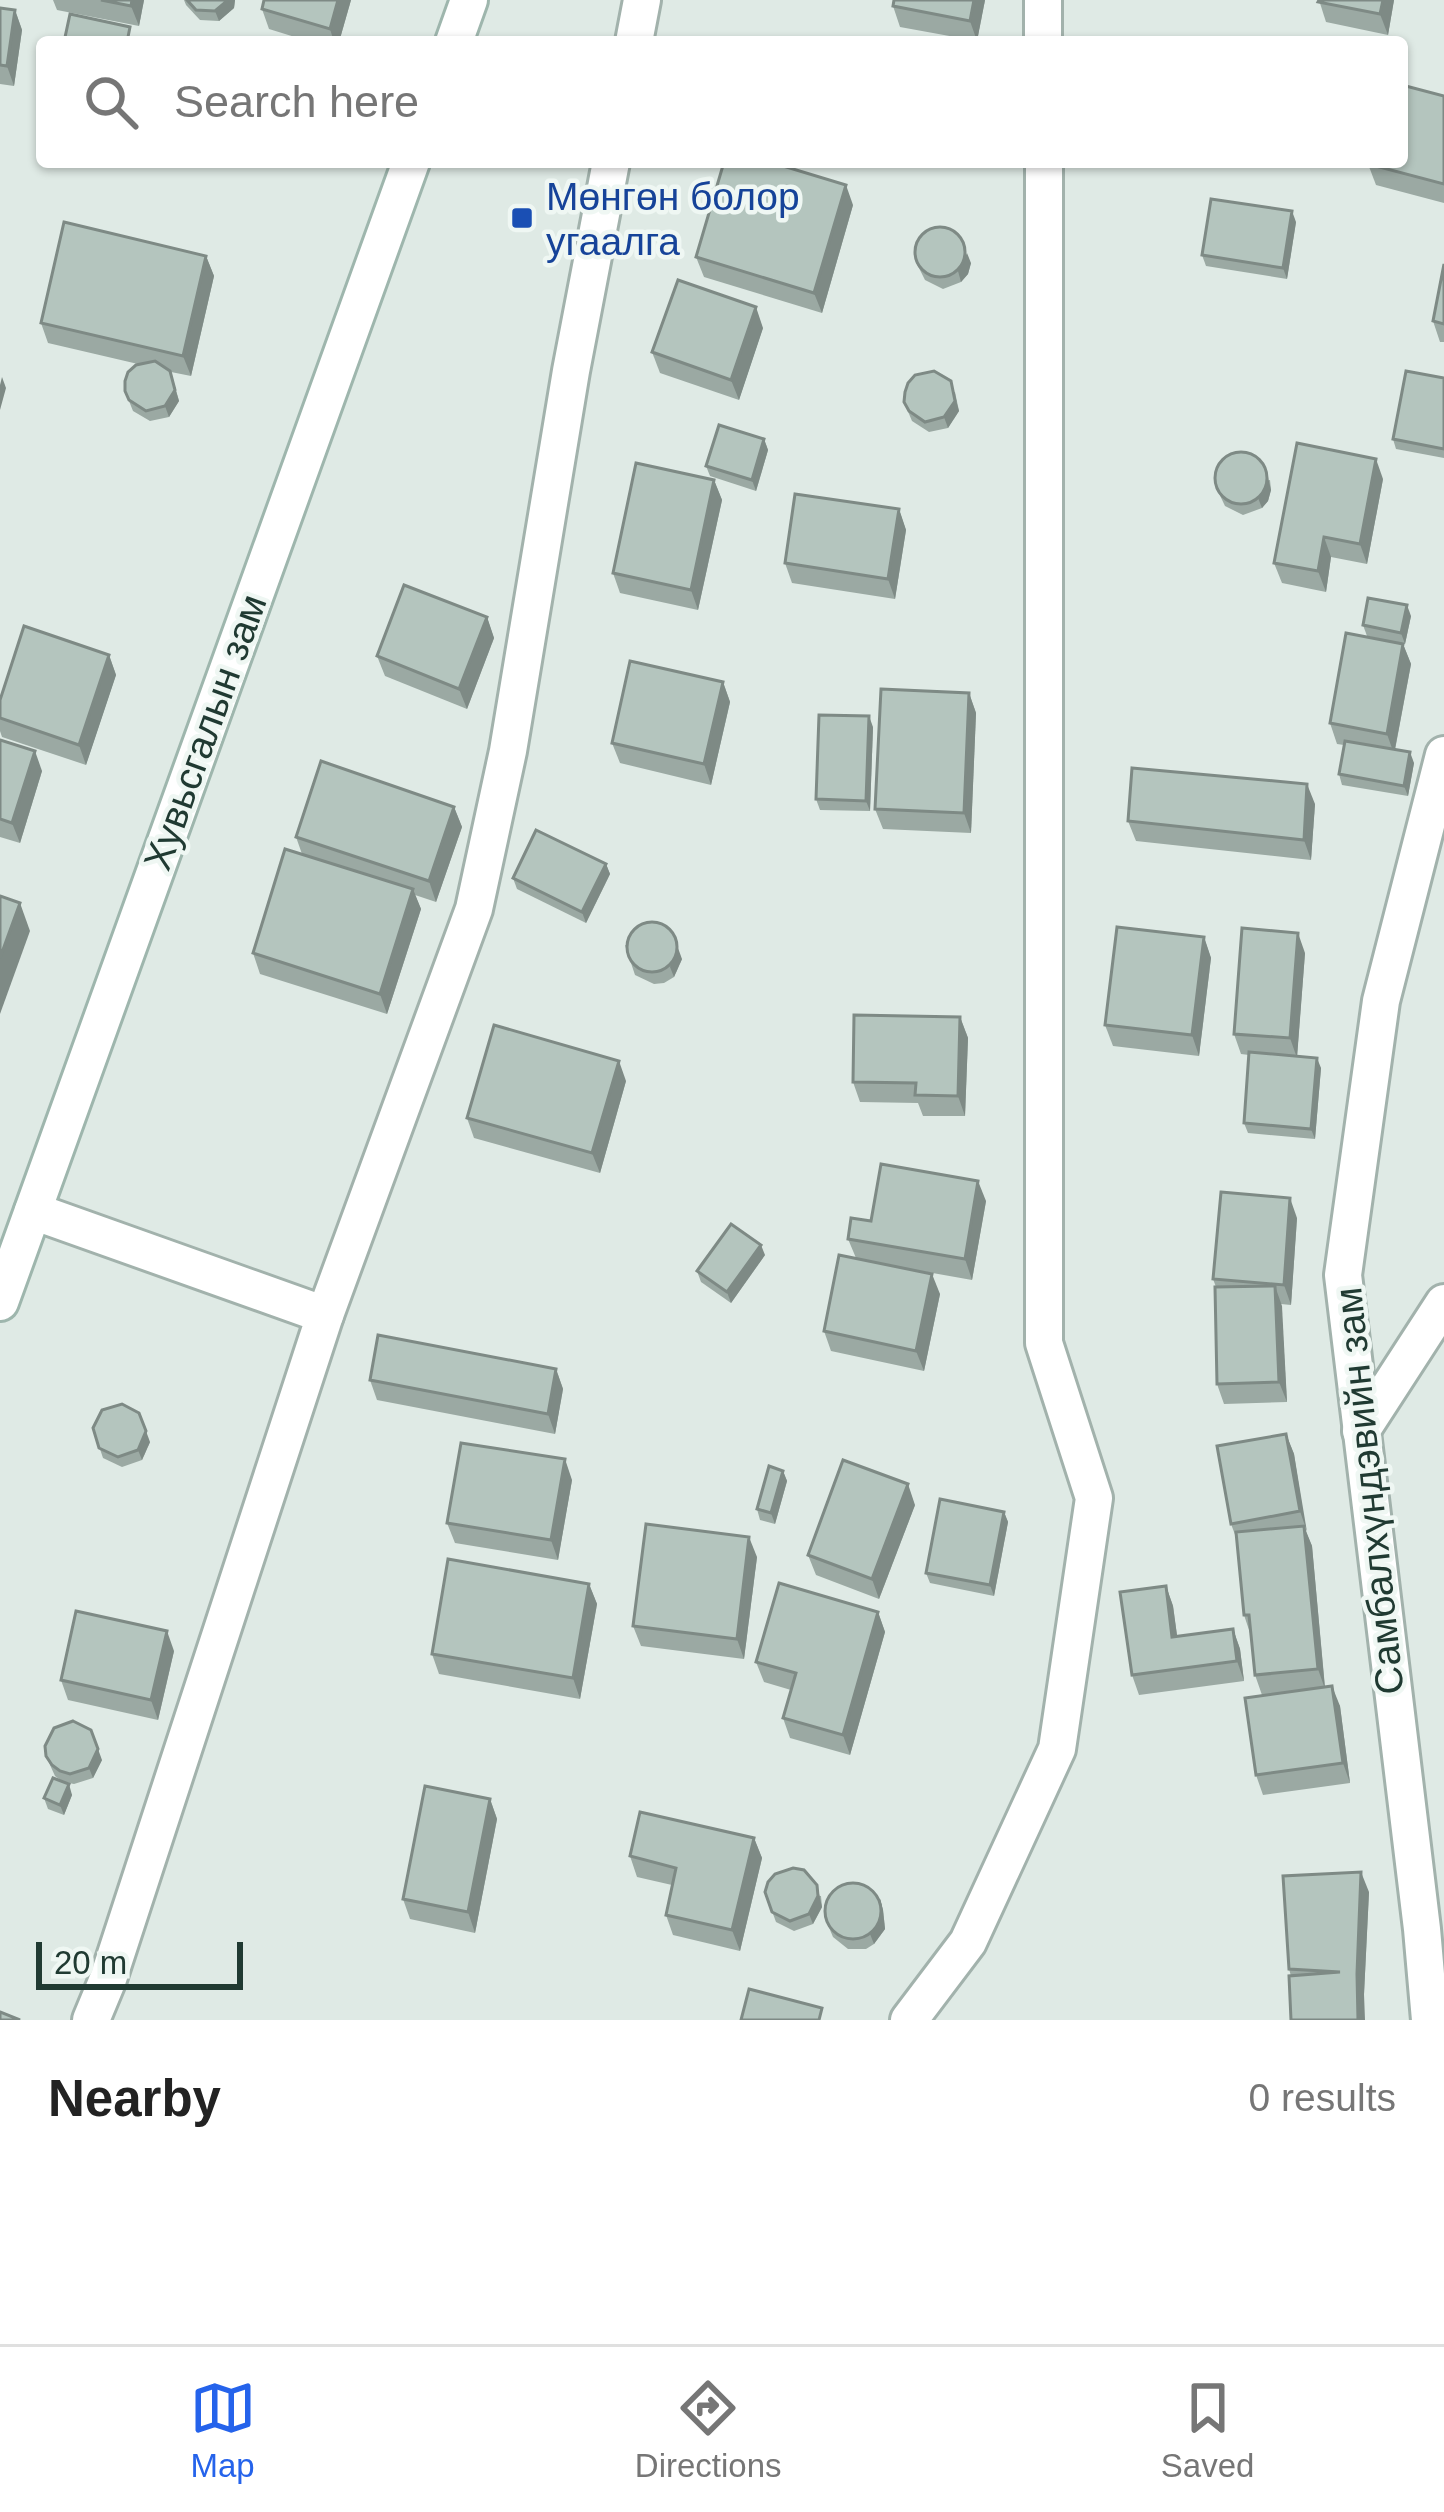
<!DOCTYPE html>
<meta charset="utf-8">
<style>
:root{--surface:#fff;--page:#f2f2f2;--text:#222;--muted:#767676;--line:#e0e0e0;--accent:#2563eb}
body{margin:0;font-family:Arial,sans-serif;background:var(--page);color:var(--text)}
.scale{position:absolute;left:36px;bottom:30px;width:207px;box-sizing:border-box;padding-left:12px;border:6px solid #203a32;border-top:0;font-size:33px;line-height:42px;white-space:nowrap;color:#203a32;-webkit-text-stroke:9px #eff7f3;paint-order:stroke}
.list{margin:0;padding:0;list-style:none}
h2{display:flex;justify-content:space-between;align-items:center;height:156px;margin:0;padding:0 48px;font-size:51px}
h2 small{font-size:39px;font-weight:400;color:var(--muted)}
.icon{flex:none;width:66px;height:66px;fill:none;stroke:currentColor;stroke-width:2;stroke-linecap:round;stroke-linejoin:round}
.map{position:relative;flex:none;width:1444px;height:2020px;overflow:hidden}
.search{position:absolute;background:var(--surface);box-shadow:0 3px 9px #0004;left:36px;right:36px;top:36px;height:132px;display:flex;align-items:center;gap:30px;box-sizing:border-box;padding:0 42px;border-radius:12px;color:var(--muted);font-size:45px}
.sheet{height:324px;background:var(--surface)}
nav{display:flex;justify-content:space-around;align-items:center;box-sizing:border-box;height:168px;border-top:3px solid var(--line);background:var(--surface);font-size:33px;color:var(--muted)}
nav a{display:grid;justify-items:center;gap:6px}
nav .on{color:var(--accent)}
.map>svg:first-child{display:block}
</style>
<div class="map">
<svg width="1444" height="2020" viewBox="0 0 1444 2020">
<rect width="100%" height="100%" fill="#dfeae5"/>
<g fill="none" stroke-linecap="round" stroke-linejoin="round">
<defs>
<g id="minor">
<path d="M1043,0v42"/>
<path d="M634,42l8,-42"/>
<path d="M33,1211l292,104 -217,664 -17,41"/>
<path d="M325,1315l149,-406 34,-158 63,-380 40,-209"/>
<path d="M1361,1431l83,-128"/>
<path d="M909,2020l59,-78 89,-193 37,-251 -50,-155v-1181"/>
</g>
<path id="tertiary" d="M1430,2020l-8,-91 -79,-654 38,-274 63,-246"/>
<g id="secondary">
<path d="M454,42l15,-42"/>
<path d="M0,1302l411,-1140"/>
</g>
</defs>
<use href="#minor" stroke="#a2b2ac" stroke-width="42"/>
<use href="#tertiary" stroke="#a2b2ac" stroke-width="42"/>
<use href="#secondary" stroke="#9eb6ad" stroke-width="42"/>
<use href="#minor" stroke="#fff" stroke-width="36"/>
<use href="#tertiary" stroke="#fff" stroke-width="36"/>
<use href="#secondary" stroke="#fff" stroke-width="36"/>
</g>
<g fill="#9ba9a3">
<path d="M53,0h91l-5,26 -82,-16z"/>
<path d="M184,0h51l-1,8 -15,13 -19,-1 -14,-15z"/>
<path d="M351,0l-12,42h-28l-42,-13 -7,-20z"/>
<path d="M985,0l-8,41 -77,-14 -7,-21z"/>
<path d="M1319,0h75l-6,35 -62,-13z"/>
<path d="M0,8l15,2 7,20 -8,56 -14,-2z"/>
<path d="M1444,96v107l-68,-18 -8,-21z"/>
<path d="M853,205l-31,108 -118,-36 -8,-20z"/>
<path d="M1296,222l-9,57 -81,-13 -4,-11z"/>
<path d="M206,256l8,20 -23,100 -20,-4 8,29 -10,16 -19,4 -17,-10 -8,-20 13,-27 -90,-21 -7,-20z"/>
<path d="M915,260l56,3 -3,11 -7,8 -18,7 -18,-9z"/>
<path d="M1444,264v78h-4l-7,-21z"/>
<path d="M763,328l-24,72 -79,-27 -8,-21z"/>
<path d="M1444,378v80l-48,-9 -3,-10z"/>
<path d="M955,392l4,19 -11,17 -19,4 -17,-11 -8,-19z"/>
<path d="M764,439l4,11 -12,41 -46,-15 -4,-10z"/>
<path d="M1383,479l-16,85 -36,-7 -5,35 -44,-9 -8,-20z"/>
<path d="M714,480l8,20 -24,110 -78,-17 -7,-20z"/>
<path d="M1270,480l1,10 -3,11 -6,7 -19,7 -18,-9 -9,-19z"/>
<path d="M899,509l7,21 -11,69 -103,-16 -7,-20z"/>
<path d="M1411,616l-6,28 -38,-8 -4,-11z"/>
<path d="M487,617l7,21 -27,71 -82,-33 -8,-20z"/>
<path d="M1403,644l8,20 -16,86 19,13 -6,33 -66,-11 -3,-11 5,-29 -7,-1 -7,-21z"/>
<path d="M109,655l7,20 -30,90 -84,-28 -2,-6v-31z"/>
<path d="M723,682l7,20 -19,83 -91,-22 -8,-20z"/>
<path d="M969,693l7,20 -5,120 -88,-4 -8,-20z"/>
<path d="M873,727l-3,84 -50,-1 -4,-11z"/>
<path d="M0,740l42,31 -22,72 -20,-6z"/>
<path d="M1315,804l-4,56 -175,-19 -8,-20z"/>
<path d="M454,807l8,20 -26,75 -21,-7 6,14 -34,105 -127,-40 -7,-21 49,-99 -6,-17z"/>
<path d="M606,864l4,10 -24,49 -69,-34 -4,-11z"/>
<path d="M1204,937l7,21 -12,98 -86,-10 -8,-21z"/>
<path d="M625,945l57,14 -8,18 -10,6 -10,1 -19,-9z"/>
<path d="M1305,953l-8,103 24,12 -6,71 -67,-6 -4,-10 5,-68 -8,-1 -7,-20z"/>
<path d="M960,1017l8,21 -3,78h-42l-5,-13 -58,-1 -7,-20z"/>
<path d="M626,1081l-26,92 -126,-35 -7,-20z"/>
<path d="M986,1201l-14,79 -90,-16 58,30 -16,77 -93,-20 -7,-20 32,-73 -8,-19 23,-18z"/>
<path d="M1297,1218l-6,87 -10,-1 6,98 -63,2 -7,-20 -1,-97 -3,-8z"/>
<path d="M765,1255l-34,48 -30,-21 -4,-11z"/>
<path d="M556,1369l7,20 -8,45 -178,-34 -7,-20z"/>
<path d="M93,1428l57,14 -8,18 -20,7 -19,-9z"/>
<path d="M1286,1434l8,20 12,78 6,14 13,141 15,19 10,77 -87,12 -7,-20 6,-80 -7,-20 -5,-42 -6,-18 -7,-75 -6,-16z"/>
<path d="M783,1471l4,10 -12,43 -15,-4 -3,-11z"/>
<path d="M572,1480l-14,80 -103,-17 -8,-20z"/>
<path d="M915,1505l-36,94 -63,-24 -8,-20z"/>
<path d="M1004,1512l4,10 -14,74 -64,-13 -4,-10z"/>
<path d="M757,1557l-13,102 -103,-13 -8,-20z"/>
<path d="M589,1584l8,20 -17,95 -141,-25 -7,-20z"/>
<path d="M1166,1586l7,20 4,30 56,-7 7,20 4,32 -105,14 -7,-20z"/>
<path d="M878,1612l7,20 -35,123 -60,-17 -7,-20 8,-28 -27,-8 -8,-20z"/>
<path d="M174,1651l-16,69 -90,-20 -7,-20z"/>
<path d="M46,1756l56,4 -9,18 -19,6 -10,-2 8,13 -8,20 -16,-6 -4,-11 19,-16 -8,-6z"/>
<path d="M490,1799l7,20 -22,114 -65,-14 -7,-20z"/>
<path d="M754,1838l8,20 -22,93 -67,-16 -7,-20 6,-30 -35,-8 -7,-21z"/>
<path d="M765,1892l56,4 1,11 -9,17 -19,7 -18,-9z"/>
<path d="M1369,1892l-5,102 -73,-18 -2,-7z"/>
<path d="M880,1899l3,11 2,19 -11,15 -8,5h-18l-15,-12 -8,-19z"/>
</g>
<g fill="#7e8a85">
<path d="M132,0h12l-5,26 -8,-20z"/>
<path d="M228,0h7l-1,8 -15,13 -4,-10z"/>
<path d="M338,0h13l-12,42h-5l-4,-13z"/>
<path d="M974,0h11l-8,41 -7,-20z"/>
<path d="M1383,0h11l-6,35 -8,-21z"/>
<path d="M15,10l7,20 -8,56 -7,-20z"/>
<path d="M846,185l7,20 -31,108 -8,-20z"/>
<path d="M1292,211l4,11 -9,57 -4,-11z"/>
<path d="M967,253l4,10 -3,11 -7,8 -3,-11z"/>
<path d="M206,256l8,20 -23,100 -8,-20z"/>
<path d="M756,307l7,21 -24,72 -8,-20z"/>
<path d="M170,371l9,30 -10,16 -4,-11z"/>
<path d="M2,377l4,11 -6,22v-25z"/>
<path d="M951,381l8,30 -11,17 -4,-11z"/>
<path d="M764,439l4,11 -12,41 -4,-11z"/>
<path d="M1376,459l7,20 -16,85 -7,-20z"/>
<path d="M1266,469l5,21 -3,11 -6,7 -4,-10z"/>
<path d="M714,480l8,20 -24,110 -7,-20z"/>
<path d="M899,509l7,21 -11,69 -7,-20z"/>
<path d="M1324,537l7,20 -5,35 -8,-21z"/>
<path d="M1407,605l4,11 -6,28 -4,-11z"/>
<path d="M487,617l7,21 -27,71 -8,-20z"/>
<path d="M1403,644l8,20 -17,90 -7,-20z"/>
<path d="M109,655l7,20 -30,90 -7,-20z"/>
<path d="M723,682l7,20 -19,83 -7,-21z"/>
<path d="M969,693l7,20 -5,120 -7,-20z"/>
<path d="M869,716l4,11 -3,84 -4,-10z"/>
<path d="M35,751l7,20 -22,72 -8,-20z"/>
<path d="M1410,752l4,11 -6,33 -4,-10z"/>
<path d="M1307,784l8,20 -4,56 -7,-20z"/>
<path d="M454,807l8,20 -26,75 -7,-21z"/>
<path d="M606,864l4,10 -24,49 -4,-11z"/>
<path d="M413,889l8,20 -34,105 -7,-20z"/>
<path d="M20,903l10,28 -30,83v-56z"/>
<path d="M1298,933l7,20 -8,105 -7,-20z"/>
<path d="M1204,937l7,21 -12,98 -7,-21z"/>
<path d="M678,948l4,11 -8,18 -4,-10z"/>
<path d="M960,1017l8,21 -3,78 -7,-20z"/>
<path d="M1317,1058l4,10 -6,71 -4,-10z"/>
<path d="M619,1061l7,20 -26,92 -8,-20z"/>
<path d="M978,1181l8,20 -14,79 -7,-21z"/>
<path d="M1290,1198l7,20 -6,87 -7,-20z"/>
<path d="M761,1245l4,10 -34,48 -4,-11z"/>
<path d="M932,1274l8,20 -16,77 -8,-20z"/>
<path d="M1275,1286l7,20 5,96 -8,-20z"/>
<path d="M556,1369l7,20 -8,45 -7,-20z"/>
<path d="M146,1431l4,11 -8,18 -4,-10z"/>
<path d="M1286,1434l8,20 13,78 -7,-21z"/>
<path d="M565,1459l7,21 -14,80 -7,-20z"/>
<path d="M783,1471l4,10 -12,43 -4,-11z"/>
<path d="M908,1484l7,21 -36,94 -7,-20z"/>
<path d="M1004,1512l4,10 -14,74 -4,-11z"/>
<path d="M1304,1526l8,20 13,143 -7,-20z"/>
<path d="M749,1537l8,20 -13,102 -7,-20z"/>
<path d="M589,1584l8,20 -17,95 -7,-21z"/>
<path d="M1166,1586l7,20 7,51 -8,-20z"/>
<path d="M878,1612l7,20 -35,123 -7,-20z"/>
<path d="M1233,1629l7,20 4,32 -7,-20z"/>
<path d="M167,1631l7,20 -16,69 -7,-20z"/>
<path d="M1332,1686l8,20 10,77 -7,-20z"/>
<path d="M98,1749l4,11 -9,18 -4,-10z"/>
<path d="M69,1784l3,11 -8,20 -4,-10z"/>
<path d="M490,1799l7,20 -22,114 -7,-21z"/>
<path d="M754,1838l8,20 -22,93 -8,-21z"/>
<path d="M1361,1872l8,20 -5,102 1,26h-7l-1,-46z"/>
<path d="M817,1885l5,22 -9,17 -4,-10z"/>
<path d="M880,1899l3,11 2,19 -11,15 -4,-10z"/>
</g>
<g fill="#b4c5be" stroke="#7e8a85" stroke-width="3">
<path d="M101,0h31l-1,6z"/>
<path d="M187,0h41l-13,11 -19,-1z"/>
<path d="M264,0h74l-8,29 -68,-20z"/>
<path d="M894,0h80l-4,21 -77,-15z"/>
<path d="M1319,0h64l-3,14 -62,-12z"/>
<path d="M0,8l15,2 -8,56 -7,-1z"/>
<path d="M70,14l60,13 -3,15h-63z"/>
<path d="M1402,85l42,11v88l-76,-20 1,-2h33z"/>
<path d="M724,162h46l76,23 -32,108 -118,-36z"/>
<path d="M1211,199l81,12 -9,57 -81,-13z"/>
<path d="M64,222l142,34 -23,100 -142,-33z"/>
<circle cx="940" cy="252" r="25"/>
<path d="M1444,264v60l-11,-3z"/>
<path d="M678,280l78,27 -25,73 -79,-28z"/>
<path d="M155,361l15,10 5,19 -10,16 -19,5 -17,-11 -4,-9v-10l3,-9 8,-7z"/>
<path d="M934,371l17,10 4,20 -11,16 -19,5 -16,-11 -5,-9 1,-10 3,-9 7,-8z"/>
<path d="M1406,371l38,7v71l-51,-10z"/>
<path d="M719,425l45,14 -12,41 -46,-14z"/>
<path d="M1297,443l79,16 -16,85 -36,-7 -6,34 -44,-8z"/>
<circle cx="1241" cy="478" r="26"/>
<path d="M636,463l78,17 -23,110 -78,-17z"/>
<path d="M795,494l104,15 -11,70 -103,-16z"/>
<path d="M404,585l83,32 -28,72 -82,-33z"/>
<path d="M1368,598l39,7 -6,28 -38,-8z"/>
<path d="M24,626l85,29 -30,90 -79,-27v-18z"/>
<path d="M1346,633l57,11 -16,90 -57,-11z"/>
<path d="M630,661l93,21 -19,82 -92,-21z"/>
<path d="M881,689l88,4 -5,120 -89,-4z"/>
<path d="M819,715l50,1 -3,85 -50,-2z"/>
<path d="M0,740l35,11 -23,72 -12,-4z"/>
<path d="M1345,741l65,11 -6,34 -65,-12z"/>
<path d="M321,761l133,46 -25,74 -133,-44z"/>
<path d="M1132,768l175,16 -3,56 -176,-19z"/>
<path d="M536,830l70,34 -24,48 -69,-34z"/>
<path d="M285,849l128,40 -33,105 -127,-41z"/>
<path d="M0,896l20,7 -20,55z"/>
<circle cx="652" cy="947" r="25"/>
<path d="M1117,927l87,10 -12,98 -87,-10z"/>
<path d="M1242,928l56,5 -8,105 -56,-4z"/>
<path d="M854,1015l106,2 -2,79 -43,-1 1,-12 -63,-1z"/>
<path d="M494,1025l125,36 -27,92 -125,-35z"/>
<path d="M1249,1052l68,6 -6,71 -67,-6z"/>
<path d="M881,1164l97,17 -13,78 -117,-20 3,-21 20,3z"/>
<path d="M1221,1192l69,6 -6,87 -71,-6z"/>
<path d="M731,1224l30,21 -34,47 -30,-21z"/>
<path d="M839,1255l93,19 -16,77 -92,-20z"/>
<path d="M1275,1286l4,96 -62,2 -2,-97z"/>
<path d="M378,1335l178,34 -8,45 -178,-34z"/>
<path d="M122,1404l17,9 7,18 -8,19 -20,7 -19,-9 -6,-20 9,-18z"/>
<path d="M1286,1434l14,77 -69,13 -14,-78z"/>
<path d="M461,1443l104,16 -14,81 -104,-17z"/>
<path d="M843,1460l65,24 -36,95 -64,-24z"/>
<path d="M769,1466l14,5 -12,42 -14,-4z"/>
<path d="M940,1499l64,13 -14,73 -64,-12z"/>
<path d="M646,1524l103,13 -12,102 -104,-13z"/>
<path d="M1304,1526l14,143 -63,6 -6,-60h-5l-8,-83z"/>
<path d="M448,1559l141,25 -16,94 -141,-24z"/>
<path d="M779,1583l99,29 -35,123 -60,-17 13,-45 -40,-11z"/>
<path d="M1166,1586l6,51 61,-8 4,32 -105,14 -12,-83z"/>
<path d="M76,1611l91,20 -16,69 -90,-20z"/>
<path d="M1332,1686l11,77 -87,12 -11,-77z"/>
<path d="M73,1721l18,9 7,19 -9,19 -19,6 -10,-3 -8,-6 -6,-9 -1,-10 9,-18z"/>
<path d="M53,1778l16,6 -9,21 -16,-7z"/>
<path d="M425,1786l65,13 -22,113 -65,-13z"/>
<path d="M640,1812l114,26 -22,92 -66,-15 10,-47 -46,-12z"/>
<path d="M793,1868l11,2 13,15 1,11 -9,18 -19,7 -18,-9 -7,-20 3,-10 7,-8z"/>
<path d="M1361,1872l-4,102 1,46h-67l-2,-44 51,-4 -51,-3 -6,-93z"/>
<circle cx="853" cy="1911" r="28"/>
<path d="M749,1989l73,19 -3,12h-78z"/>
<path d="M0,2012l20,8h-20z"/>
</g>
<rect fill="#1a4fb4" stroke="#eff7f3" stroke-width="4.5" x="510" y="206" width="24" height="24" rx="6"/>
<g text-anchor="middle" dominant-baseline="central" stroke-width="9" stroke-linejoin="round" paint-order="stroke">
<g font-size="39" fill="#164399" stroke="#eff7f3" text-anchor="start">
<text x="546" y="196">Мөнгөн болор<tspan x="546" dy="45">угаалга</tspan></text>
</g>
<g font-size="39" fill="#203a32" stroke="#eff7f3">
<text transform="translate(205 732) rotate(-70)">Хувьсгалын зам</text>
<text transform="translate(1369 1491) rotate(-96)">Самбалхүндэвийн зам</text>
</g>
</g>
</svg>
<div class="scale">20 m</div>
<div class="search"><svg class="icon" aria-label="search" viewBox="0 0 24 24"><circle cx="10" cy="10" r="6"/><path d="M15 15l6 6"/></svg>Search here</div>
</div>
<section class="sheet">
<h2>Nearby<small>0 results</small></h2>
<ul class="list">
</ul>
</section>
<nav>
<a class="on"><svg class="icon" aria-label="map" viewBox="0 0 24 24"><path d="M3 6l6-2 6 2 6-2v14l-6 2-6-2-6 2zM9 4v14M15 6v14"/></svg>Map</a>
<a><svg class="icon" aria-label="directions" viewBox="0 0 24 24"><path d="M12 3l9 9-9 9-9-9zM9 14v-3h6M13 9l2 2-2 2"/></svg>Directions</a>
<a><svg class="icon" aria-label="saved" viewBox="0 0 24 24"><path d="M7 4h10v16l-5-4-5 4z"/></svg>Saved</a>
</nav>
